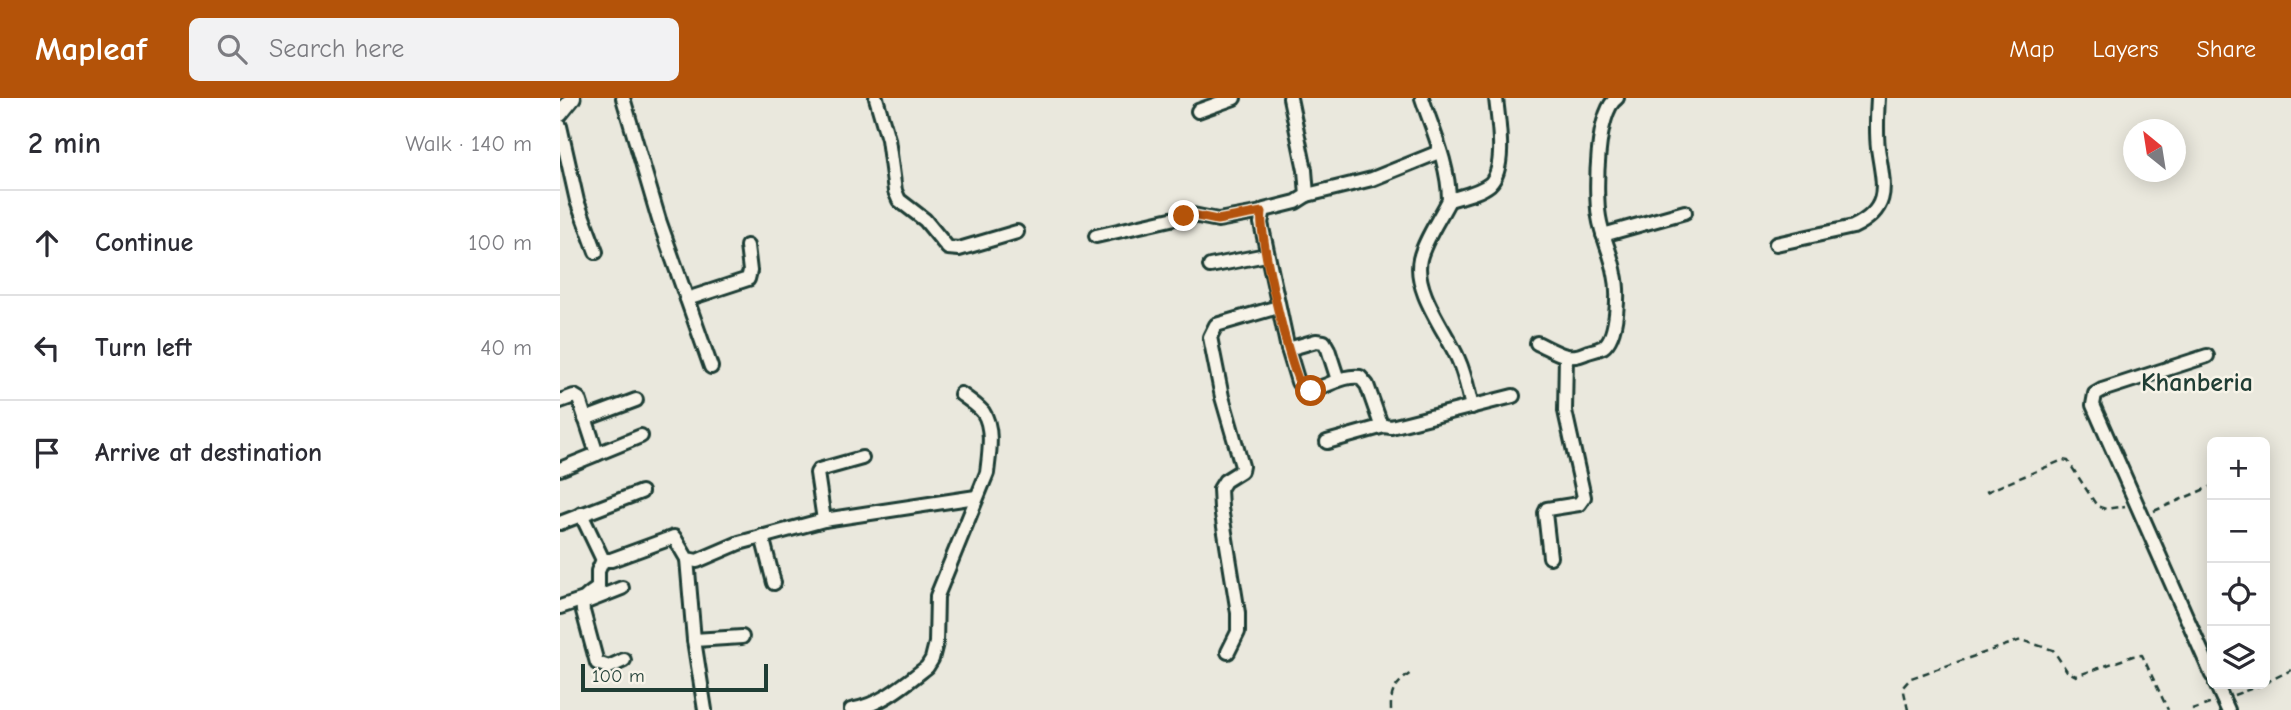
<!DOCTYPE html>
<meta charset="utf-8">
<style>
:root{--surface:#fff;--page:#f2f2f3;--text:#2b2b33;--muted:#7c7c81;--line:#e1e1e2;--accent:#b45309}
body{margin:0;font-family:"Comic Neue",sans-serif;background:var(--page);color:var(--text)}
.controls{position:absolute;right:21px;bottom:21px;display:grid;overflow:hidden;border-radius:10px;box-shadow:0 4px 18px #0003}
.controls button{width:63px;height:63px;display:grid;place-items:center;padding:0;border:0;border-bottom:2px solid var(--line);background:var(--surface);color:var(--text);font:35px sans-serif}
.compass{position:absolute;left:1563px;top:21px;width:63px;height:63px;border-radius:50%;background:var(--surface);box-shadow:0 4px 18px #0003;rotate:330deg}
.scale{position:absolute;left:21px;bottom:18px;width:187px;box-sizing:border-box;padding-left:7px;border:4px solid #1f3d34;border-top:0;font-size:19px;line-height:24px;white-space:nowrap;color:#1f3d34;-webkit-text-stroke:5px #f7f3e8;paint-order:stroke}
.stop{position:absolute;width:21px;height:21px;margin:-16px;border:5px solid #b45309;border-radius:50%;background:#fff}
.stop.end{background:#b45309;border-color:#fff;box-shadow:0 2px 7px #0008}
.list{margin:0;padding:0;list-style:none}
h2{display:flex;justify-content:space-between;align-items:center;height:91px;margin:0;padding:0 28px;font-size:30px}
h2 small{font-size:23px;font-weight:400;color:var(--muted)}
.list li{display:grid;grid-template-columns:46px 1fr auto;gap:21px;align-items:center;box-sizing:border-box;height:105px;padding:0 28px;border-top:2px solid var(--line)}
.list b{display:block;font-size:26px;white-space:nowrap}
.list em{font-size:23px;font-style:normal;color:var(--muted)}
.icon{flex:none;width:38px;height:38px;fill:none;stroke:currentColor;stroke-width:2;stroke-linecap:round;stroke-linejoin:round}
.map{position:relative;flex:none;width:1731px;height:612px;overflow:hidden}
header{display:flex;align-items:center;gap:42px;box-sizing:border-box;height:98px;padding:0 35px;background:var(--accent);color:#fff}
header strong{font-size:33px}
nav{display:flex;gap:38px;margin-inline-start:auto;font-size:24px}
.search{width:490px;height:63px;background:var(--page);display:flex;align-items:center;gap:18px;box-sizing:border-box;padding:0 24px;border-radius:10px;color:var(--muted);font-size:26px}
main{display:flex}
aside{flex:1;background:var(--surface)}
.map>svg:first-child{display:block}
</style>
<header>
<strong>Mapleaf</strong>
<div class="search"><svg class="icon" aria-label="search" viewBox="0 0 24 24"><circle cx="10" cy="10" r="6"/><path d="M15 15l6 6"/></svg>Search here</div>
<nav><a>Map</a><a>Layers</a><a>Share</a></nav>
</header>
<main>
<aside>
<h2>2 min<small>Walk · 140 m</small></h2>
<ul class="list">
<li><svg class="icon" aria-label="ahead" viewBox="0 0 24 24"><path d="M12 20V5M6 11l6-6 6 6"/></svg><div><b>Continue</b></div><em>100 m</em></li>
<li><svg class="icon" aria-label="left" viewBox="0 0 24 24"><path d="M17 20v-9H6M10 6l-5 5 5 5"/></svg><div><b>Turn left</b></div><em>40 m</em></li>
<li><svg class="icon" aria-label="arrive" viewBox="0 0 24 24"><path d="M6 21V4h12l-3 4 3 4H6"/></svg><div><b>Arrive at destination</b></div></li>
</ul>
</aside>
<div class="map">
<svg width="1731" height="612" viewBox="0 0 1731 612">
<rect width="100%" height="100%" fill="#eae8dd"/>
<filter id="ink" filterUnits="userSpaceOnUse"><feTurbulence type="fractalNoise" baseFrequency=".0143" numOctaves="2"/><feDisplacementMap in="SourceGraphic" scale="14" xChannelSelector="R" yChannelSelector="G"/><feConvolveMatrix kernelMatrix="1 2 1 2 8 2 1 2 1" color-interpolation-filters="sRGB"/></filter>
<g filter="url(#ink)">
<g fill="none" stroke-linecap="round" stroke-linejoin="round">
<defs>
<g id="minor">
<path d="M63,0l36,122 52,147"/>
<path d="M316,0l12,41 7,52 4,9 26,20 23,28 11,1 58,-17"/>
<path d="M730,0l15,72 2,25 -11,7 -32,8 -3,13 27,126 10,33 5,7c19,4 36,-15 57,-12l7,8 13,37 4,4 7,1 122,-31"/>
<path d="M862,0c11,33 27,68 27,102 -9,18 -25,41 -29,59 -7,32 26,72 38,100 7,15 10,32 14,48"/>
<path d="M638,13l36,-13"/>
<path d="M0,28l17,75 19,51"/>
<path d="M747,97l65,-16 67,-27"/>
<path d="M889,102c13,-4 30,-7 41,-16 17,-17 8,-64 6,-86"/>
<path d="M1043,137l82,-23"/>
<path d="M536,138l88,-20 9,-1 25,5 44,-8"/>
<path d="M1216,146l77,-17c40,-19 30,-43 25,-79 -2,-17 -1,-34 0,-50"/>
<path d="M650,168l56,-11"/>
<path d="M127,201l61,-20 2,-8 -3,-25"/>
<path d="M977,245c9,4 20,11 30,13 7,1 15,-1 21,-4 5,-1 11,-3 15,-5 15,-10 16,-56 12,-73 -3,-19 -13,-37 -16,-57 -4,-23 -3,-106 18,-119"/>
<path d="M728,251l28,-8 8,1 4,7 10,31"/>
<path d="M1647,258l-105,34 -7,4 -2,11 119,270"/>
<path d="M0,303l14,-5 5,3 18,55"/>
<path d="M25,321l51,-19"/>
<path d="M767,344l57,-16"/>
<path d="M0,371l81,-33"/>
<path d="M21,416l22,46h8l63,-23 13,22 10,2 42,-18 85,-23 152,-23"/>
<path d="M264,422l-7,-47 2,-3 43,-12"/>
<path d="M0,425l81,-31"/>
<path d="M202,438l12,47"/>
<path d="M990,459l-5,-44 2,-4 32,-5 5,-7 -19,-86 1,-55"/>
<path d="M127,461l7,81 48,-3"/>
<path d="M43,462l-5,11v17c-10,7 -17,10 -15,23l14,52 12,4 15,-7"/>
<path d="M29,503l33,-13"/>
<path d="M0,509l24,-8"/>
<path d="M134,542l11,70"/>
<path d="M668,554l10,-20v-19l-17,-105 -1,-19 5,-8 16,-10 1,-5 -20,-69 -12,-60 6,-12 62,-18"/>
<path d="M1656,586l12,26"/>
<path d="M291,612c30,-5 53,-25 76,-43l5,-8 4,-16 1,-47 50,-123c2,-18 7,-45 -4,-61 -6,-7 -15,-13 -22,-18"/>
</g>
<path id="tertiary" d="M0,16l13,-16"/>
</defs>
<use href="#minor" stroke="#1f3d34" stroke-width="18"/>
<use href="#tertiary" stroke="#1f3d34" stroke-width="19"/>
<g stroke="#1f3d34" stroke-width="2.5" stroke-dasharray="7 5" stroke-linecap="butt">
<path d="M1426,394l77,-32 5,1 29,45 9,3 19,-3"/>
<path d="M1594,413l58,-25"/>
<path d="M1705,585l26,-13"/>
<path d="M1674,597l30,-11"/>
<path d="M831,612c-1,-20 5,-26 21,-38"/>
<path d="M1348,612l-5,-23 8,-9 110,-38 32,10 14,21 9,5 57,-20 9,-1 26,55"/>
<path d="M1632,612l20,-7"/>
</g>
<use href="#minor" stroke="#f7f3e8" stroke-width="12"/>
<use href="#tertiary" stroke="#f7f3e8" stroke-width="14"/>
</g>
</g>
<g fill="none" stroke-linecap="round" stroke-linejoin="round" filter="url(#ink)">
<path stroke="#b45309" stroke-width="9" d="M624,118l9,-1 24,5 45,-8c-4,22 28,159 41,177l8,2"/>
</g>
<g text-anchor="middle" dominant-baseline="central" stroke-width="5" stroke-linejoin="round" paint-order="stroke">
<g font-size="26" font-weight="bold" fill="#1f3d34" stroke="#f7f3e8">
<text x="1637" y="285">Khanberia</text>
</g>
</g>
</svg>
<div class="controls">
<button>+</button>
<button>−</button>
<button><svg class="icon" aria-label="locate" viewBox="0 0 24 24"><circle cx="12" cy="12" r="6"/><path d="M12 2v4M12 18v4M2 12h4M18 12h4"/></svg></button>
<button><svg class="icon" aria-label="layers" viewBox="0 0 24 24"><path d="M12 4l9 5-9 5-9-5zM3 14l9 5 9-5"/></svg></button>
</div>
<svg class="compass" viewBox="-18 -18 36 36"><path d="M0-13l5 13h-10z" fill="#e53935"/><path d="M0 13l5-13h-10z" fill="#7c7c81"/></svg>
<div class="scale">100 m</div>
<div class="stop" style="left:751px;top:293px"></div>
<div class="stop end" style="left:624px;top:118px"></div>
</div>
</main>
